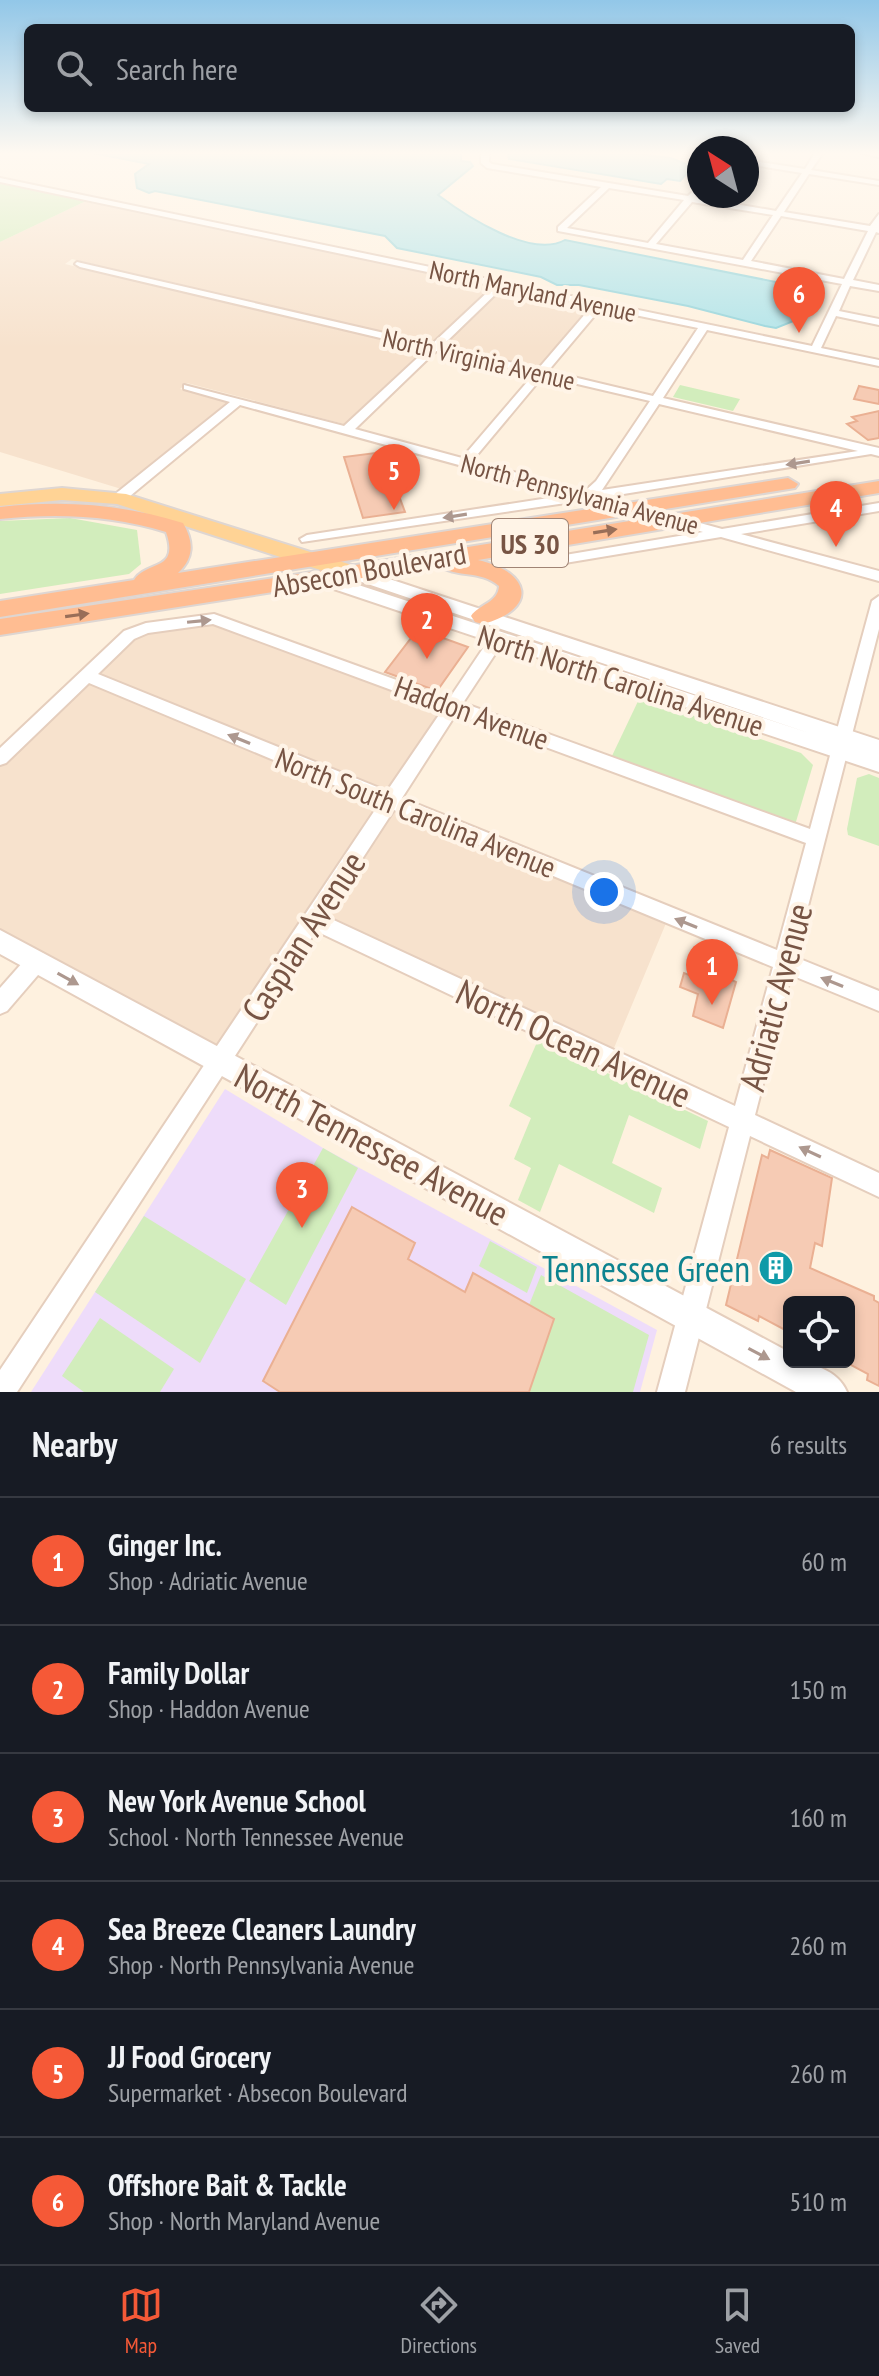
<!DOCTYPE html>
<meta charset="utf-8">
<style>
:root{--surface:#171b24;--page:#20242c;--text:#f1f3f6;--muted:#9ea1a6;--line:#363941;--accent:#f55937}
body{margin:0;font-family:"PT Sans Narrow",sans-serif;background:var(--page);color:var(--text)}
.controls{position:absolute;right:24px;bottom:24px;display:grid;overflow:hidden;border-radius:12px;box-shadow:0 4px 12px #0003}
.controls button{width:72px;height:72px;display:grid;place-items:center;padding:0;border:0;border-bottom:2px solid var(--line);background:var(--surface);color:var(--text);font:40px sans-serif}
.compass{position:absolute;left:687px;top:136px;width:72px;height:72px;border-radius:50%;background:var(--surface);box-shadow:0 4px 12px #0003;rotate:324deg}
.you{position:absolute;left:604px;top:892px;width:28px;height:28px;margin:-20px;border:6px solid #fff;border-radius:50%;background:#1a73e8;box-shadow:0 0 0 12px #1a73e833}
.badge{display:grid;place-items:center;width:52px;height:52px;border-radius:50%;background:var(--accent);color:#fff;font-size:26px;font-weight:700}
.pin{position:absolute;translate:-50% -66px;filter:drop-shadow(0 2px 4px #0008)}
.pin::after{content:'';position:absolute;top:42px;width:28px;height:24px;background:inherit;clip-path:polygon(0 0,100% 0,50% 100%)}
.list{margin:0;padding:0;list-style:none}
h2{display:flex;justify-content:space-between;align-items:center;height:104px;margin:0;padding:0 32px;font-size:34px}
h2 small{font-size:26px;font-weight:400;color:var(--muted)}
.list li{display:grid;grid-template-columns:52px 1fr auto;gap:24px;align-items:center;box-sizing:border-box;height:128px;padding:0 32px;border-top:2px solid var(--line)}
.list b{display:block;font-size:30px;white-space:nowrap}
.list p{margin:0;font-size:26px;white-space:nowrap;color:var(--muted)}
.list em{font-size:26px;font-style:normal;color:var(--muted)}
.icon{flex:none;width:44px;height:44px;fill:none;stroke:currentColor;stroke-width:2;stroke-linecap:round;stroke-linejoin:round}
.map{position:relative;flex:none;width:879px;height:1392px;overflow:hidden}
.search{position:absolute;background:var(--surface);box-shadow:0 4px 12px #0003;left:24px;right:24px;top:24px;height:88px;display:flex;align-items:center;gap:20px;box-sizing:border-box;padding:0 28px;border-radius:12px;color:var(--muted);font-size:30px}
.sheet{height:872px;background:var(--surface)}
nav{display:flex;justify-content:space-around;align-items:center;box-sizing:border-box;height:112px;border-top:2px solid var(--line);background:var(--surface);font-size:22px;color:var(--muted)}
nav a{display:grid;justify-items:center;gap:4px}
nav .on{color:var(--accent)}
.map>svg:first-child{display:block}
</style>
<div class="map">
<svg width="879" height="1392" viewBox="0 0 879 1392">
<rect width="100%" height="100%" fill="#fef1df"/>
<g fill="#f7e2cd">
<path d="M86,201l504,105 -54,63 -464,-110 -7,5 359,85 -80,75 -157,-41 -7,6 49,13 -101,89 -128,-39v-210z"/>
<path d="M209,619l245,87 -62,95 277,115 -60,144 -296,-139 -93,141 -220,-121v-182l125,-121z"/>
</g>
<path fill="#eedcfa" d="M225,1089l98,59 334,182 -17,62h-609z"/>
<g fill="#d2edbc">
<path d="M0,183l86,18 -86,41z"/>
<path d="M680,385l60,14 -7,12 -60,-14z"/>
<path d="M70,518l67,12 4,34 -12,10 -129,20v-73z"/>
<path d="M640,697l161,56 12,12 -18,60 -184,-67z"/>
<path d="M869,774l10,4v68l-31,-11 -1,-6 10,-51z"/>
<path d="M538,1040l170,81 -8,28 -71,-34 -17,48 50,25 -8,25 -95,-49 -19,48 -22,-12 13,-32 -17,-9 17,-41 -22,-12z"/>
<path d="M323,1148l35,20 -72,137 -37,-24z"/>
<path d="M144,1216l102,63 -46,84 -105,-71z"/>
<path d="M490,1241l47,26 -10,26 -48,-27z"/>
<path d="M541,1275l108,60 -16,57h-104l25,-72 -25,-15z"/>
<path d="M100,1318l74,51 -14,23h-76l-22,-16z"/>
</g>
<g fill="#b2e4e9" stroke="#97d5dc" stroke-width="2">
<path d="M93,153h368v8l9,1 3,4 -35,29c28,21 93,64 127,45l236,47v3l11,2 -11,26 -25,10 -11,-2 -77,-20 -109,-21h-22l-16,-8 -144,-29 -12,-12 -230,-45 -6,2 -12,-5 -2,-14 14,-10z"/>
<path d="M508,153h122l41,5 22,9 -13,14 -13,-2 -6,5 -152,-25z"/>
</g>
<g fill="#f6cbb4" stroke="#eab093" stroke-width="2">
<path d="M859,386l20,4v14l-25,-5z"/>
<path d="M879,411v27l-11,2 -21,-16 10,-3 -5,-4z"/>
<path d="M383,452l8,23 14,-2 4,10 -14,2 10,27 -42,6 -19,-61z"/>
<path d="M418,629l50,18 -31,44 -52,-19z"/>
<path d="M694,962l42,20 -13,46 -30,-12 5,-22 -18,-7 4,-14 5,2z"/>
<path d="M770,1150l62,28 -10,68 -7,-3 -5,25 64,28v4l5,3v83l-12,-6 1,-6 -19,-10v-62h-60v30l-30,-16 -1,5 -32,-16 36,-150 6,3z"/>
<path d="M352,1207l63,36 -7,16 57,33 8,-19 81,46 -25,73h-249l-17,-11z"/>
</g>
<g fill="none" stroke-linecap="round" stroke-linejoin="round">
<defs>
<g id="minor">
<path d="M481,153h8v9l3,2 196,32 11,-10v7l-4,4 81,14 26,-38 -55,-9v-4l58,9 10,-16h8l-12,17 68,11v4l-70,-11 -25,38 86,14 9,-12v19l-3,-1 -23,48 26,5v6l-29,-5 -11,25 40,8v6l-43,-9 -15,32 58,12v6l-172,-36 -44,68 216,50v8l-8,-2 -266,43 117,32 157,-26v8l-138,23 138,37v10l-158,-44 -162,27 -5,-1 -2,-3 7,-4 144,-24 -117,-32 -284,42 -2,-3 7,-4 261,-40 -328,-90 -116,96h-10v-6l116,-93 -46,-13v-4l160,41 83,-77 -347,-82 -5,-3 2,-2 355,82 62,-58 -494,-104v-4l812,168 30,-62 -284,-53v-4l43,-40 -114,-19 -6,-5zM609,188l75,12 -36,43 -81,-15zM692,202l81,13 -30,45 -87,-16zM781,216l87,15 -24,48 -93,-18zM503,287l89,19 -54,63 -96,-23zM601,308l97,20 -45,68 -105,-25zM436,351l98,23 -72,84 -107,-29zM543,376l107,25 -54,80 -11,10 -113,-30zM659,404l199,47 -256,39z"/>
<path d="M682,153h17v4z"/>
<path d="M861,153h18v4z"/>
<path d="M879,596v33l-84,328 84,34v20l-88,-36 -36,140 124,58v24l-129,-61 -65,256h-28l72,-265 -413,-196 -299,461h-17v-22l379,-566 -290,-121 -83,80 -6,2v-17l124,-117 22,-8 68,-9 235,85 43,-64h10l3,4 -42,64 347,126 62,-228zM213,624l230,85 -56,82 -289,-117 36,-35 14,-6zM456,714l350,129 -29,107 -375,-152zM394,810l379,157 -38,139 -410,-190z"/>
<path d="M37,952l7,2 3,7 -3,7 -37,43 -7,3v-26l30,-34z"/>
</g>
<g id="tertiary">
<path d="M350,566l529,174v32l-566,-190 -3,-4 9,-6 6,2 484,159 -465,-157 -3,-4z"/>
<path d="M0,930l789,422v10c22,0 49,8 58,30h-51l-796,-438z"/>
</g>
<path id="primary" d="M62,488l64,6 232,73 3,5 -3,5h-16l-225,-73 -55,-4 -62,6v-12z"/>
<g id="trunk">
<path d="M788,478l10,6 -3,4 -795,129v-16l134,-21c13,-20 46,-8 32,-48 -55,-17 -109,-19 -166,-13v-12c63,-7 122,-3 183,16 11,19 11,35 -5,50z"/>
<path d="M879,481v12l-401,67c53,12 61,49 5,64l-8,-2 -4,-6c8,-12 27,-13 28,-30 -18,-16 -42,-8 -60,-20l-439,69v-16l281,-42z"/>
</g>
</defs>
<use href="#minor" stroke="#e5cebd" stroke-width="4"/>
<use href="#tertiary" stroke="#e5cebd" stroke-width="4"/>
<use href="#primary" stroke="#ded6d2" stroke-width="4"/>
<use href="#trunk" stroke="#ded6d2" stroke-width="4"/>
<use href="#minor" fill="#fff" fill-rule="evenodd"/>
<use href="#tertiary" fill="#fff" fill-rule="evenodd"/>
<use href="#primary" fill="#ffd395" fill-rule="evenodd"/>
<use href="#trunk" fill="#ffbd92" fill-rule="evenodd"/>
</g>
<defs><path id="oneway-solid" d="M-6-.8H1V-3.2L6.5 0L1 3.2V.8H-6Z" transform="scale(2)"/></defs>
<g fill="#ad988f">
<use href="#oneway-solid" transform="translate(798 463) rotate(171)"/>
<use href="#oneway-solid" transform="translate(455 516) rotate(171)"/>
<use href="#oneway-solid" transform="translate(199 621) rotate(-6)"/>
<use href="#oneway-solid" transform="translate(239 739) rotate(-158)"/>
<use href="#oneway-solid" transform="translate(686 923) rotate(-158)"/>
<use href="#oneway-solid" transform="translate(68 979) rotate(29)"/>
<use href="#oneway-solid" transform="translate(832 982) rotate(-158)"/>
<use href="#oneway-solid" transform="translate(810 1152) rotate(-155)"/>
<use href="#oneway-solid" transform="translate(759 1354) rotate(28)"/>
</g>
<g fill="#996e58">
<use href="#oneway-solid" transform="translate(605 531) rotate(-9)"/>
<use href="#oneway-solid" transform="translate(77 615) rotate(-8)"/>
</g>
<linearGradient id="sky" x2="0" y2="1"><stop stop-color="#92c7e8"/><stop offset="0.44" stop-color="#fff9f1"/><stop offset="1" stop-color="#fff9f1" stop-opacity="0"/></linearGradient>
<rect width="879" height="348" fill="url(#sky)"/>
<defs>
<symbol id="building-disc" viewBox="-11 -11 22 22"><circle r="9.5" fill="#0f9aa8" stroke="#fff4e7"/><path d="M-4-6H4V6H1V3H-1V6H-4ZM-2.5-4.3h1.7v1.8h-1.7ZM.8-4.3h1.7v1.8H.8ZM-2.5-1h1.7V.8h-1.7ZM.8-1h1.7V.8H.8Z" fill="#fff"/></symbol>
</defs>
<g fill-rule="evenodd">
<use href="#building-disc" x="756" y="1248" width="40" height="40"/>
</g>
<g text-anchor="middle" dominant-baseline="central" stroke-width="8" stroke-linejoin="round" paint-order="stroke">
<g font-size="26" fill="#775444" stroke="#fff4e7">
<text transform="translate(533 291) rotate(12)">North Maryland Avenue</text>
<text transform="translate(479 359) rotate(13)">North Virginia Avenue</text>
<text transform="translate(580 494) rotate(15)">North Pennsylvania Avenue</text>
</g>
<rect fill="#fff4e7" stroke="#a08475" stroke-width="2" x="492" y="519" width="76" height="48" rx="6"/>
<g font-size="28" font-weight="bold" fill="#775444">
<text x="530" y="543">US 30</text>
</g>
<g font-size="30" fill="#775444" stroke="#fff4e7">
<text transform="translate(369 569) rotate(-10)">Absecon Boulevard</text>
<text transform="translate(621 680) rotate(18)">North North Carolina Avenue</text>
<text transform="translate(472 712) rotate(20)">Haddon Avenue</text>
<text transform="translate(416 812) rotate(22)">North South Carolina Avenue</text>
</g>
<g font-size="36" fill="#775444" stroke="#fff4e7">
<text transform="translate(303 936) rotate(-57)">Caspian Avenue</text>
<text transform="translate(775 997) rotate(-75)">Adriatic Avenue</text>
<text transform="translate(574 1043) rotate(25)">North Ocean Avenue</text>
<text transform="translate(372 1144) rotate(28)">North Tennessee Avenue</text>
</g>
<g font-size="36" fill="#0d838f" stroke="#fff4e7" text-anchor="end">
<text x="750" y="1268">Tennessee Green</text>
</g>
</g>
</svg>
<div class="controls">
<button><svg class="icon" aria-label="locate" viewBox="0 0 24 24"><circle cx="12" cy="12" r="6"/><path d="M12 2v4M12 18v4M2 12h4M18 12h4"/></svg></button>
</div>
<svg class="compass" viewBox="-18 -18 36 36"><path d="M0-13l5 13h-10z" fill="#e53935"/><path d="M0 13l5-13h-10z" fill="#9ea1a6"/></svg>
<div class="you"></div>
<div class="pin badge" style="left:712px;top:1005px">1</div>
<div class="pin badge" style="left:427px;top:659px">2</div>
<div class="pin badge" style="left:302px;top:1228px">3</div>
<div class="pin badge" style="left:836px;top:547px">4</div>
<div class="pin badge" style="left:394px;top:510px">5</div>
<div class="pin badge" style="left:799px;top:333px">6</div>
<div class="search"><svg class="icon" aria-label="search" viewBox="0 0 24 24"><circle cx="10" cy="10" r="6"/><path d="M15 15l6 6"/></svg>Search here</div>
</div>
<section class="sheet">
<h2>Nearby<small>6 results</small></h2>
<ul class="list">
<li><span class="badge">1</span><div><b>Ginger Inc.</b><p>Shop · Adriatic Avenue</p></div><em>60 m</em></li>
<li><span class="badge">2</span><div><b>Family Dollar</b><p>Shop · Haddon Avenue</p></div><em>150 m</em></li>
<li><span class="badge">3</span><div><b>New York Avenue School</b><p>School · North Tennessee Avenue</p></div><em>160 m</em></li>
<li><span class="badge">4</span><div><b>Sea Breeze Cleaners Laundry</b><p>Shop · North Pennsylvania Avenue</p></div><em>260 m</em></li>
<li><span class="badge">5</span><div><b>JJ Food Grocery</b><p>Supermarket · Absecon Boulevard</p></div><em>260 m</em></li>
<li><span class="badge">6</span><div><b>Offshore Bait &amp; Tackle</b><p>Shop · North Maryland Avenue</p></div><em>510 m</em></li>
</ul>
</section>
<nav>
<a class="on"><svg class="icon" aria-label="map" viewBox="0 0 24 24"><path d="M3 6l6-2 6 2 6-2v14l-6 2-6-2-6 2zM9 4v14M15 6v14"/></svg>Map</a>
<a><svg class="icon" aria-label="directions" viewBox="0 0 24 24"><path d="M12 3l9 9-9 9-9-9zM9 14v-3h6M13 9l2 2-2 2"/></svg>Directions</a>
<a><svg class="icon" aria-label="saved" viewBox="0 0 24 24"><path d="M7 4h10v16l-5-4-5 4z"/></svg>Saved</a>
</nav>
